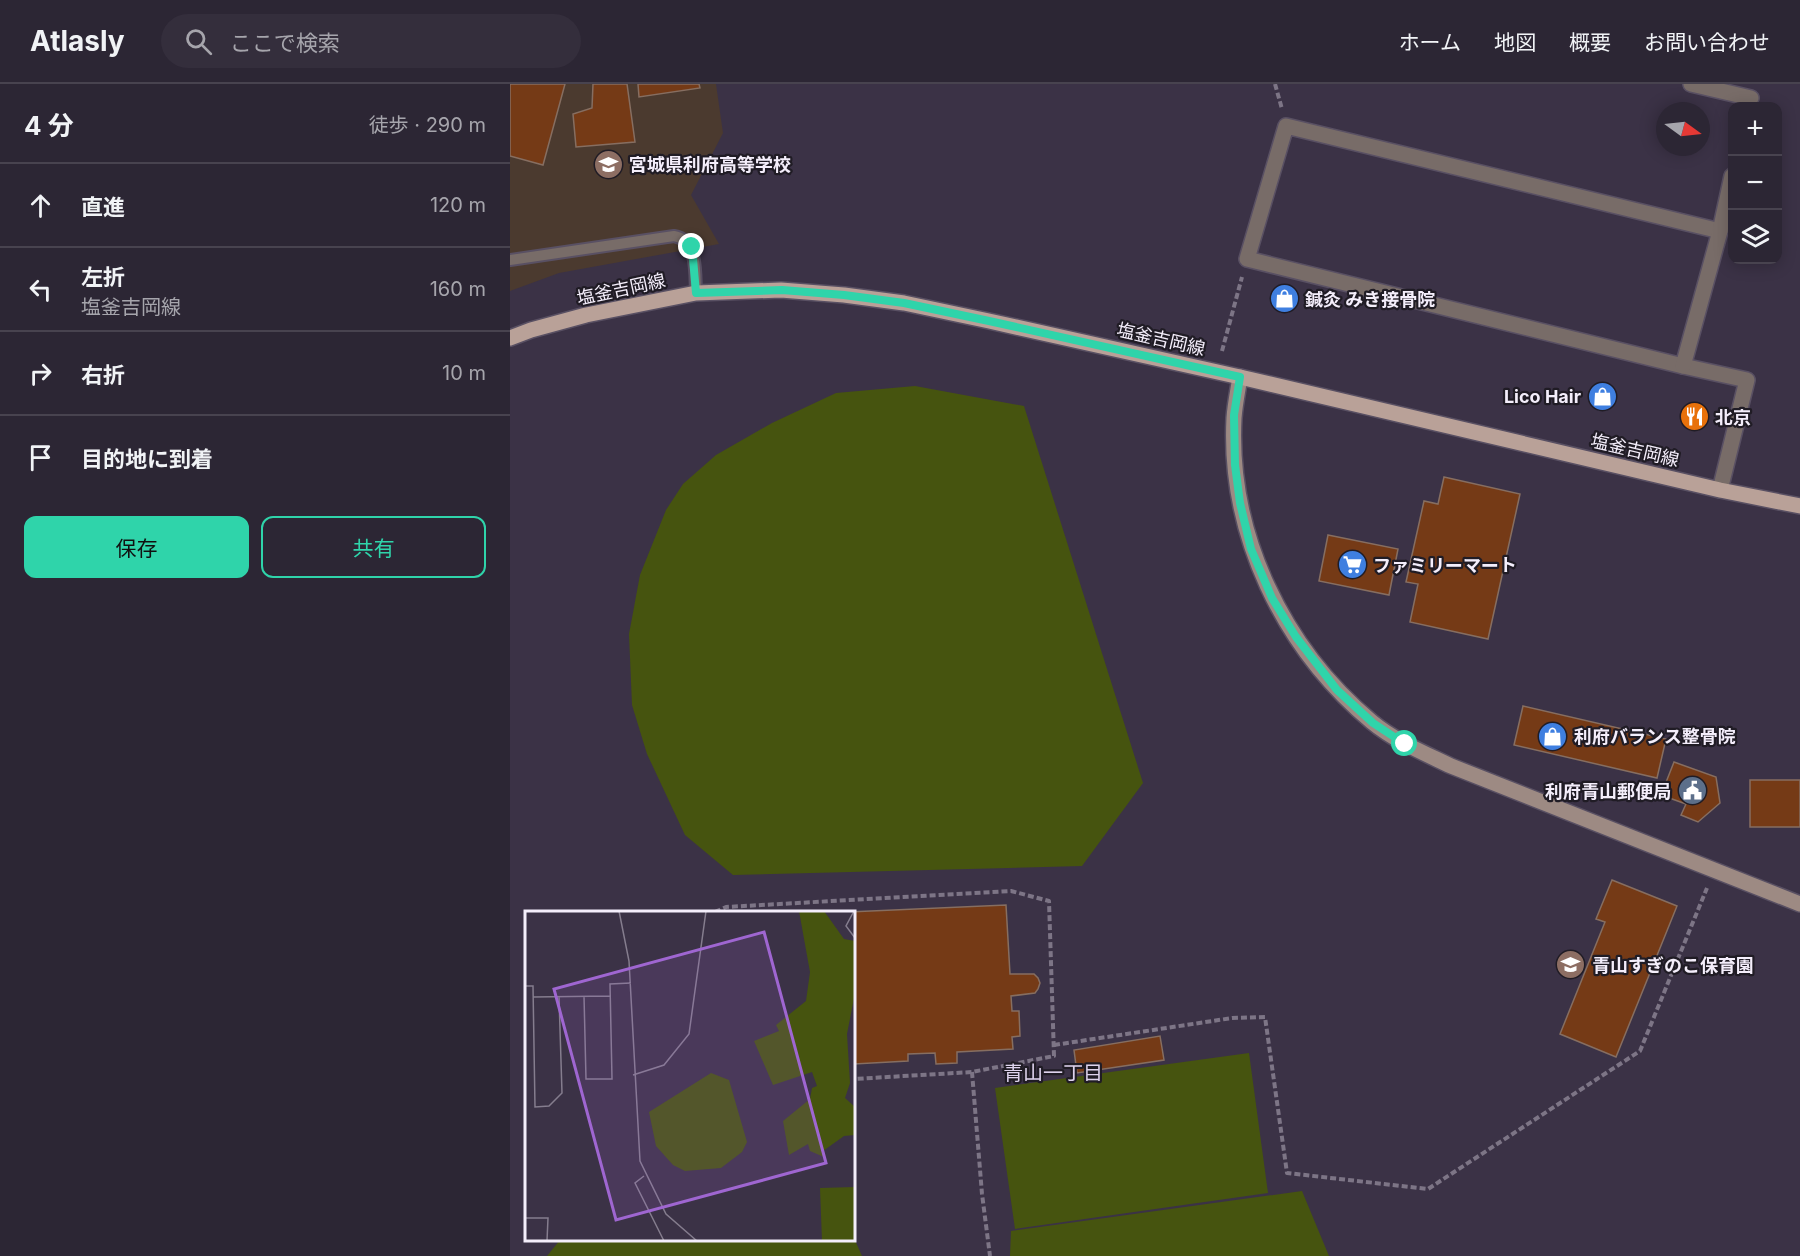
<!DOCTYPE html>
<html lang="ja">
<meta charset="utf-8">
<style>
:root{--surface:#2c2634;--page:#342e3c;--text:#f1f3f6;--muted:#a6a5ac;--line:#48434f;--accent:#2fd4aa}
body{margin:0;font-family:Inter,"Noto Sans JP",sans-serif;background:var(--page);color:var(--text)}
.controls{position:absolute;right:18px;top:18px;display:grid;overflow:hidden;border-radius:12px;box-shadow:0 3px 15px #0003}
.controls button{width:54px;height:54px;display:grid;place-items:center;padding:0;border:0;border-bottom:2px solid var(--line);background:var(--surface);color:var(--text);font:30px sans-serif}
.compass{position:absolute;left:1146px;top:18px;width:54px;height:54px;border-radius:50%;background:var(--surface);box-shadow:0 3px 15px #0003;rotate:105deg}
.stop{position:absolute;width:18px;height:18px;margin:-14px;border:4px solid #2fd4aa;border-radius:50%;background:#fff}
.stop.end{background:#2fd4aa;border-color:#fff;box-shadow:0 2px 6px #0008}
.list{margin:0;padding:0;list-style:none}
h2{display:flex;justify-content:space-between;align-items:center;height:78px;margin:0;padding:0 24px;font-size:26px}
h2 small{font-size:20px;font-weight:400;color:var(--muted)}
.list li{display:grid;grid-template-columns:39px 1fr auto;gap:18px;align-items:center;box-sizing:border-box;height:84px;padding:0 24px;border-top:2px solid var(--line)}
.list b{display:block;font-size:22px;white-space:nowrap}
.list p{margin:0;font-size:20px;white-space:nowrap;color:var(--muted)}
.list em{font-size:20px;font-style:normal;color:var(--muted)}
.actions{display:flex;gap:12px;padding:18px 24px}
.actions a{flex:1;padding:14px 0;border:2px solid var(--accent);border-radius:12px;text-align:center;font-size:21px;color:var(--accent)}
.actions .main{background:var(--accent);color:#111}
.icon{flex:none;width:33px;height:33px;fill:none;stroke:currentColor;stroke-width:2;stroke-linecap:round;stroke-linejoin:round}
.map{position:relative;flex:none;width:1290px;height:1172px;overflow:hidden}
header{display:flex;align-items:center;gap:36px;box-sizing:border-box;height:84px;padding:0 30px;background:var(--surface);border-bottom:2px solid var(--line)}
header strong{font-size:28px}
nav{display:flex;gap:33px;margin-inline-start:auto;font-size:21px}
.search{width:420px;height:54px;background:var(--page);display:flex;align-items:center;gap:15px;box-sizing:border-box;padding:0 21px;border-radius:33px;color:var(--muted);font-size:22px}
main{display:flex}
aside{flex:1;background:var(--surface)}
.map>svg:first-child{display:block}
</style>
<header>
<strong>Atlasly</strong>
<div class="search"><svg class="icon" aria-label="search" viewBox="0 0 24 24"><circle cx="10" cy="10" r="6"/><path d="M15 15l6 6"/></svg>ここで検索</div>
<nav><a>ホーム</a><a>地図</a><a>概要</a><a>お問い合わせ</a></nav>
</header>
<main>
<aside>
<h2>4 分<small>徒歩 · 290 m</small></h2>
<ul class="list">
<li><svg class="icon" aria-label="ahead" viewBox="0 0 24 24"><path d="M12 20V5M6 11l6-6 6 6"/></svg><div><b>直進</b></div><em>120 m</em></li>
<li><svg class="icon" aria-label="left" viewBox="0 0 24 24"><path d="M17 20v-9H6M10 6l-5 5 5 5"/></svg><div><b>左折</b><p>塩釜吉岡線</p></div><em>160 m</em></li>
<li><svg class="icon" aria-label="right" viewBox="0 0 24 24"><path d="M7 20v-9h11M14 6l5 5-5 5"/></svg><div><b>右折</b></div><em>10 m</em></li>
<li><svg class="icon" aria-label="arrive" viewBox="0 0 24 24"><path d="M6 21V4h12l-3 4 3 4H6"/></svg><div><b>目的地に到着</b></div></li>
</ul>
<div class="actions"><a class="main">保存</a><a>共有</a></div>
</aside>
<div class="map">
<svg width="1290" height="1172" viewBox="0 0 1290 1172">
<rect width="100%" height="100%" fill="#3b3246"/>
<path fill="#4b3a2f" d="M0,0h206l7,49 -32,62 28,49 -160,29 -49,18z"/>
<g fill="#46540f">
<path d="M405,302l109,20 119,377 -61,83 -349,9 -48,-40 -38,-81 -15,-49 -3,-71 11,-59 26,-65 17,-26 33,-29 56,-32 64,-30z"/>
<path d="M739,969l19,140 -253,36 -20,-141z"/>
<path d="M792,1107l27,65h-319l1,-25z"/>
<path d="M344,1154l8,18h-315l13,-16h294z"/>
</g>
<g fill="#753a16" stroke="#866e61" stroke-width="1.5">
<path d="M0,0h55l-22,81 -33,-9z"/>
<path d="M83,0h34l8,58 -59,5 -3,-33 19,-6z"/>
<path d="M128,0h61l1,4 -61,9z"/>
<path d="M934,393l76,17 -32,145 -78,-17 8,-38 -12,-2 18,-81 14,3z"/>
<path d="M818,451l70,14 -9,46 -70,-14z"/>
<path d="M1013,622l143,33 -9,39 -143,-33z"/>
<path d="M1164,678l42,15 4,26 -22,19 -17,-7 5,-11 -25,-9z"/>
<rect x="1240" y="696" width="50" height="47"/>
<path d="M1102,796l65,26 -61,151 -56,-23 45,-112 -9,-3z"/>
<path d="M496,821l4,69h24l4,4 2,5 -2,6 -3,4 -24,3 1,15h7l1,25 -8,1 1,12 -56,3v11l-21,1 -1,-11 -27,1v7l-54,3v-152h-6z"/>
<path d="M650,952l4,24 -87,13 -3,-23z"/>
</g>
<g fill="none" stroke-linecap="round" stroke-linejoin="round">
<defs>
<path id="lane" d="M0,176l164,-24c24,4 21,37 22,57"/>
<g id="street">
<path d="M1181,0l60,14"/>
<path d="M1210,147l-434,-105 -39,133 436,107 64,14 -27,110"/>
<path d="M1173,282l37,-135 12,-55"/>
</g>
<path id="secondary" d="M730,293c-2,13 -5,27 -6,41 -6,116 49,230 138,304 23,19 52,31 79,44l349,138"/>
<path id="primary" d="M0,254l21,-8 55,-15 110,-22 85,-3 63,5 60,8 85,18 251,56 480,113 80,16"/>
</defs>
<use href="#lane" stroke="#595063" stroke-width="14"/>
<use href="#street" stroke="#595063" stroke-width="18"/>
<use href="#secondary" stroke="#595063" stroke-width="18"/>
<use href="#primary" stroke="#595063" stroke-width="18"/>
<g stroke="#7d7586" stroke-width="4" stroke-dasharray="6 3" stroke-linecap="butt">
<path d="M765,0l7,25"/>
<path d="M712,267l20,-74"/>
<path d="M205,828l11,-5 285,-16 38,10 5,155 -82,16 -118,7"/>
<path d="M544,961l178,-27 33,-1 22,156 141,16 212,-138 67,-163"/>
<path d="M462,988l10,122 8,62"/>
</g>
<use href="#lane" stroke="#786c68" stroke-width="10"/>
<use href="#street" stroke="#786c68" stroke-width="15"/>
<use href="#secondary" stroke="#9d8a83" stroke-width="15"/>
<use href="#primary" stroke="#b9a198" stroke-width="15"/>
</g>
<g fill="none" stroke-linecap="round" stroke-linejoin="round">
<path stroke="#2fd4aa" stroke-width="8" d="M182,163l4,46 86,-3 62,5 60,8 85,18 251,56 -6,38 1,50 5,38 11,46 21,49 24,39 41,53 36,33 32,21"/>
</g>
<defs>
<symbol id="school-disc" viewBox="-11 -11 22 22"><circle r="9.5" fill="#8d6e63" stroke="#201c25"/><path d="M0-5L7-2L0 1L-7-2ZM-4 1L0 2.5L4 1V4Q0 6-4 4Z" fill="#fff"/></symbol>
<symbol id="shop-disc" viewBox="-11 -11 22 22"><circle r="9.5" fill="#3f7fe0" stroke="#201c25"/><path d="M-5-2.5h2.3a2.7 3.5 0 0 1 5.4 0H5L5.5 6h-11ZM-1.5-2.5h3a1.5 2.3 0 0 0-3 0Z" fill="#fff"/></symbol>
<symbol id="restaurant-disc" viewBox="-11 -11 22 22"><circle r="9.5" fill="#e8710a" stroke="#201c25"/><path d="M-5-6h1v4h1v-4h1v4h1v-4h1v5L-1.5 .5V6h-2V.5L-5-1ZM5-6V6H3V1.5H1.5Q1.5-4 5-6Z" fill="#fff"/></symbol>
<symbol id="supermarket-disc" viewBox="-11 -11 22 22"><circle r="9.5" fill="#3f7fe0" stroke="#201c25"/><path d="M-6-5.5h2.5l.6 2H6L4.5 2H-2.5L-4.4-4H-6ZM-1.5 3.2a1.3 1.3 0 1 0 .1 0ZM3 3.2a1.3 1.3 0 1 0 .1 0Z" fill="#fff"/></symbol>
<symbol id="civic-disc" viewBox="-11 -11 22 22"><circle r="9.5" fill="#5c6f8a" stroke="#201c25"/><path d="M-.6-6.5H3V-4.5H.6V-3L4-1V1h2V6H-6V1h2V-1L-.6-3ZM-1.2 2.5V6h2.4V2.5Z" fill="#fff"/></symbol>
</defs>
<g fill-rule="evenodd">
<use href="#school-disc" x="82" y="64" width="33" height="33"/>
<use href="#shop-disc" x="758" y="198" width="33" height="33"/>
<use href="#shop-disc" x="1076" y="296" width="33" height="33"/>
<use href="#restaurant-disc" x="1168" y="316" width="33" height="33"/>
<use href="#supermarket-disc" x="826" y="464" width="33" height="33"/>
<use href="#shop-disc" x="1026" y="636" width="33" height="33"/>
<use href="#civic-disc" x="1166" y="690" width="33" height="33"/>
<use href="#school-disc" x="1044" y="864" width="33" height="33"/>
</g>
<g text-anchor="middle" dominant-baseline="central" stroke-width="4.5" stroke-linejoin="round" paint-order="stroke">
<g font-size="18" font-weight="bold" fill="#f4eefb" stroke="#201c25" text-anchor="start">
<text x="119" y="80">宮城県利府高等学校</text>
<text x="795" y="215">鍼灸 みき接骨院</text>
<text x="1071" y="312" text-anchor="end">Lico Hair</text>
<text x="1205" y="333">北京</text>
<text x="863" y="481">ファミリーマート</text>
<text x="1064" y="652">利府バランス整骨院</text>
<text x="1161" y="707" text-anchor="end">利府青山郵便局</text>
<text x="1082" y="881">青山すぎのこ保育園</text>
</g>
<g font-size="18" fill="#f4eefb" stroke="#201c25">
<text transform="translate(111 205) rotate(-12)">塩釜吉岡線</text>
<text transform="translate(651 255) rotate(13)">塩釜吉岡線</text>
<text transform="translate(1125 366) rotate(13)">塩釜吉岡線</text>
</g>
<g font-size="20" fill="#ded3ed" stroke="#201c25">
<text x="543" y="989">青山一丁目</text>
</g>
</g>
<g transform="translate(15 827)">
<rect width="330" height="330" fill="#3b3246"/>
<path d="M274,0h25l20,28 11,2v52l-8,41 3,49 -5,15 10,9v28l-11,1 -21,15 1,6 -14,-6 -2,-7 -19,11 -6,-34 27,-22 2,-11 5,-2 -5,-14 -39,13 -19,-44 25,-10 -3,-6 30,-24 4,-29zM186,162l18,7 18,62 -5,10 -21,16 -36,3 -12,-6 -17,-19 -7,-34zM330,276v54h-33l-2,-53z" fill="#46540f"/>
<path fill="none" stroke="#857d8e" stroke-width="1.5" d="M94,0l10,50 11,200 26,53 31,27M329,0l-8,15 9,12M0,75h8l2,121 14,-1 13,-13 -3,-96M59,85l2,83h26l-2,-95 21,-1M8,86l77,-1M108,164l31,-10 25,-31 17,-123M119,265l-9,7 29,58M0,307h23l-1,23"/>
<path fill="#9f66d1" fill-opacity="0.15" stroke="#9f66d1" stroke-width="3" d="M239,21l62,231 -210,57 -62,-231z"/>
<rect width="330" height="330" fill="none" stroke="#f4eefb" stroke-width="3"/>
</g>
</svg>
<div class="controls">
<button>+</button>
<button>−</button>
<button><svg class="icon" aria-label="layers" viewBox="0 0 24 24"><path d="M12 4l9 5-9 5-9-5zM3 14l9 5 9-5"/></svg></button>
</div>
<svg class="compass" viewBox="-18 -18 36 36"><path d="M0-13l5 13h-10z" fill="#e53935"/><path d="M0 13l5-13h-10z" fill="#a6a5ac"/></svg>
<div class="stop" style="left:895px;top:660px"></div>
<div class="stop end" style="left:182px;top:163px"></div>
</div>
</main>
